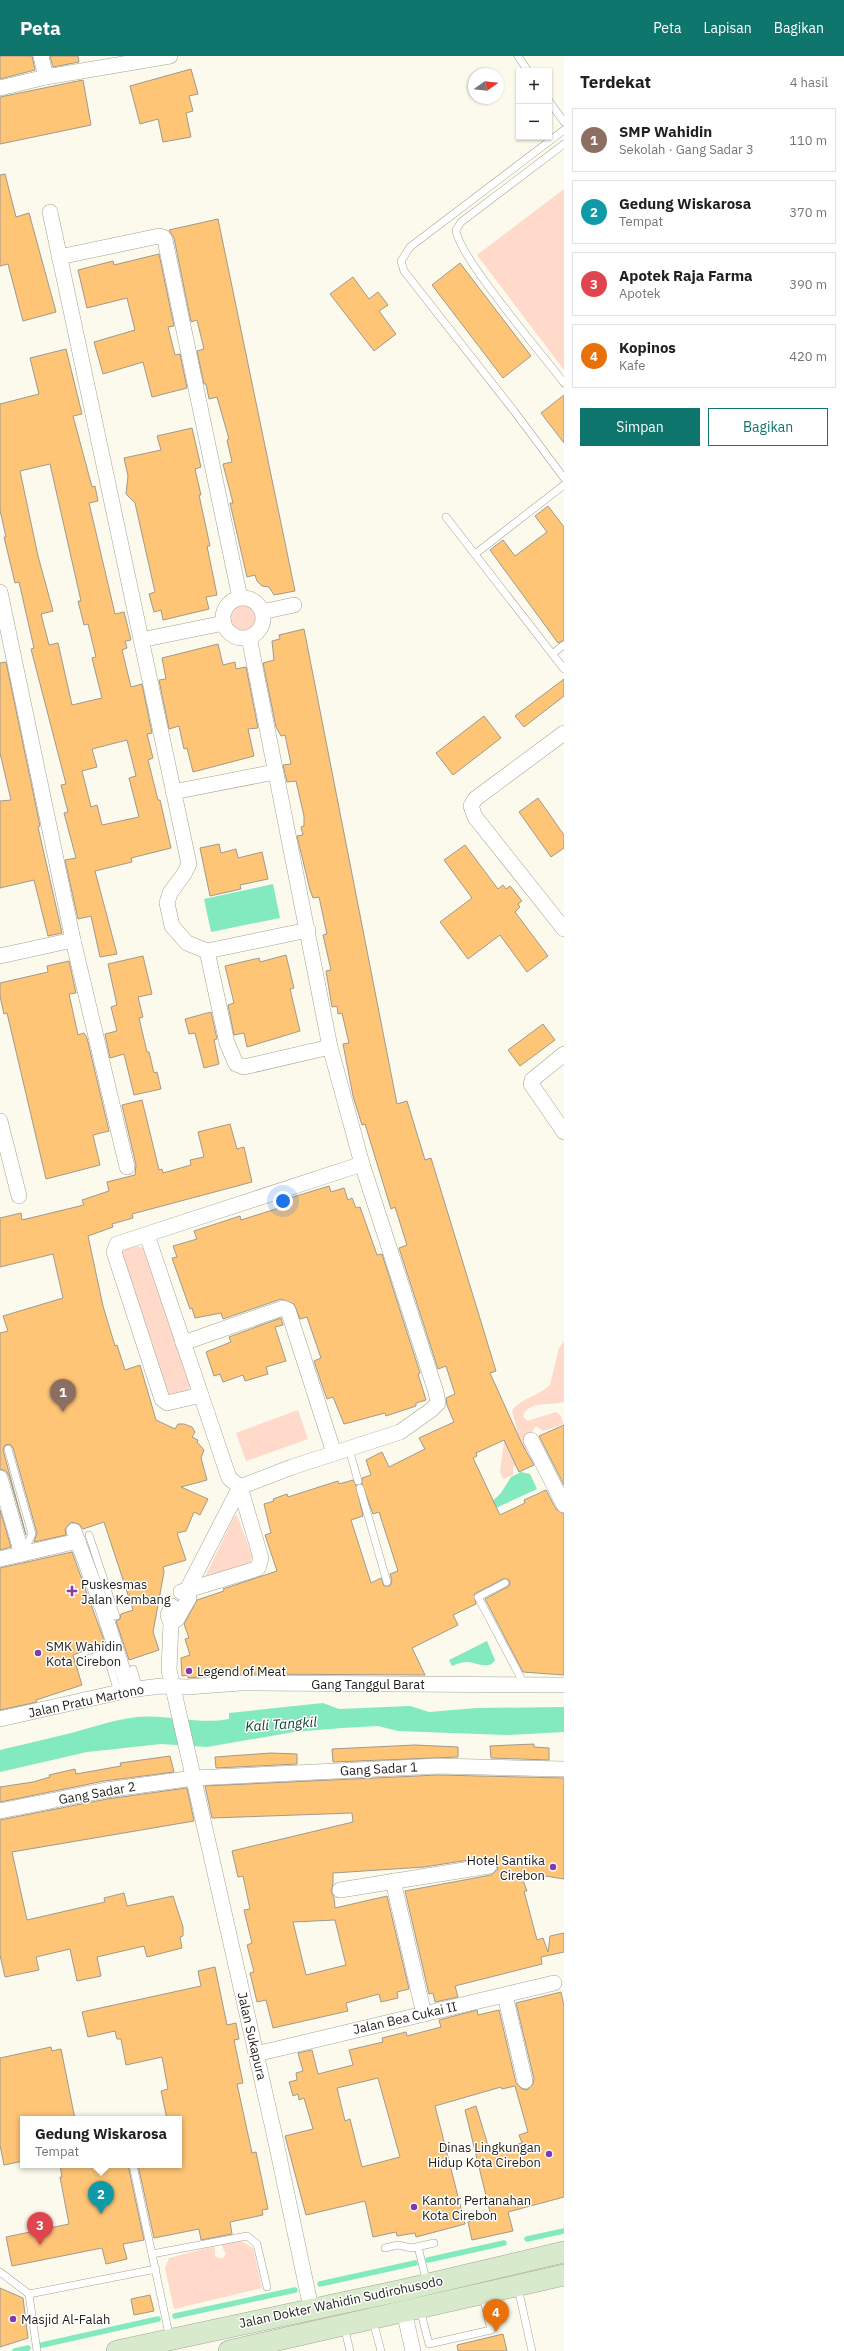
<!DOCTYPE html>
<html lang="id">
<meta charset="utf-8">
<style>
:root{--surface:#fff;--page:#f6f6f6;--text:#202124;--muted:#757577;--line:#e0e0e0;--accent:#0f766e}
body{margin:0;font-family:"IBM Plex Sans",sans-serif;background:var(--page);color:var(--text)}
.controls{position:absolute;right:12px;top:12px;display:grid;overflow:hidden;border-radius:0px;box-shadow:0 1px 3px #0004}
.controls button{width:36px;height:36px;display:grid;place-items:center;padding:0;border:0;border-bottom:1px solid var(--line);background:var(--surface);color:var(--text);font:20px sans-serif}
.compass{position:absolute;left:468px;top:12px;width:36px;height:36px;border-radius:50%;background:var(--surface);box-shadow:0 1px 3px #0004;rotate:75deg}
.you{position:absolute;left:283px;top:1145px;width:14px;height:14px;margin:-10px;border:3px solid #fff;border-radius:50%;background:#1a73e8;box-shadow:0 0 0 6px #1a73e833}
.badge{display:grid;place-items:center;width:26px;height:26px;border-radius:50%;background:var(--accent);color:#fff;font-size:13px;font-weight:700}
.pin{position:absolute;translate:-50% -33px;filter:drop-shadow(0 1px 2px #0008)}
.pin::after{content:'';position:absolute;top:21px;width:14px;height:12px;background:inherit;clip-path:polygon(0 0,100% 0,50% 100%)}
.popup{position:absolute;left:20px;top:2060px;width:162px;height:52px;box-sizing:border-box;display:grid;place-content:center;border-radius:0px;background:var(--surface);filter:drop-shadow(0 1px 3px #0005);font-size:13px;white-space:nowrap;color:var(--muted)}
.popup b{font-size:15px;color:var(--text)}
.popup::after{content:'';position:absolute;left:50%;top:100%;margin-left:-8px;border:8px solid transparent;border-top-color:var(--surface)}
.list{margin:0;padding:0;list-style:none}
h2{display:flex;justify-content:space-between;align-items:center;height:52px;margin:0;padding:0 16px;font-size:17px}
h2 small{font-size:13px;font-weight:400;color:var(--muted)}
.list li{display:grid;grid-template-columns:26px 1fr auto;gap:12px;align-items:center;box-sizing:border-box;height:64px;margin:0 8px 8px;padding:0 8px;border:1px solid var(--line);border-radius:0px}
.list b{display:block;font-size:15px;white-space:nowrap}
.list p{margin:0;font-size:13px;white-space:nowrap;color:var(--muted)}
.list em{font-size:13px;font-style:normal;color:var(--muted)}
.actions{display:flex;gap:8px;padding:12px 16px}
.actions a{flex:1;padding:9px 0;border:1px solid var(--accent);border-radius:0px;text-align:center;font-size:14px;color:var(--accent)}
.actions .main{background:var(--accent);color:#fff}
.map{position:relative;flex:none;width:564px;height:2295px;overflow:hidden}
header{display:flex;align-items:center;gap:24px;box-sizing:border-box;height:56px;padding:0 20px;background:var(--accent);color:#fff}
header strong{font-size:19px}
nav{display:flex;gap:22px;margin-inline-start:auto;font-size:14px}
main{display:flex}
aside{flex:1;background:var(--surface)}
.map>svg:first-child{display:block}
</style>
<header>
<strong>Peta</strong>
<nav><a>Peta</a><a>Lapisan</a><a>Bagikan</a></nav>
</header>
<main>
<div class="map">
<svg width="564" height="2295" viewBox="0 0 564 2295">
<rect width="100%" height="100%" fill="#fbfaec"/>
<g fill="#ffd9ca">
<path d="M564,133v181l-87,-115z"/>
<circle cx="243" cy="562" r="13"/>
<path d="M137,1190l6,2 47,137 -1,5 -17,5 -4,-2 -47,-137 2,-6z"/>
<path d="M564,1285v61c-12,4 -36,-2 -41,14l4,5 29,-9 5,4 3,8 -21,7 -7,-5 -9,13 -1,13 -5,11 -8,4v8l-10,4 -3,-7 5,-37 13,-2 -6,-22c6,-11 28,-16 38,-26l9,-37z"/>
<path d="M298,1354l10,29 -62,22 -10,-28z"/>
<path d="M237,1459l15,41 -1,6 -46,15 29,-60z"/>
<path d="M241,2185l12,7 9,40 -88,21 -9,-41 4,-10 46,-12v10l7,3 4,-5 -5,-10z"/>
</g>
<g fill="#82eabe">
<path d="M273,828l7,34 -69,14 -7,-33z"/>
<path d="M521,1416l9,2 7,15 -61,28 25,-24 10,-16z"/>
<path d="M487,1585l8,19c-6,10 -17,3 -27,2 -6,0 -11,2 -16,4l-3,-6z"/>
<path d="M323,1647l16,6 71,-3 19,6 48,-4 87,-1v25l-58,3 -108,-4 -20,-5 -36,2 -48,4 -87,15 -46,-3 -74,8 -87,20v-22c21,-5 42,-10 63,-15 25,-6 48,-15 74,-18 31,-3 62,8 92,2v-6z"/>
</g>
<g fill="none" stroke-linecap="round" stroke-linejoin="round">
<g stroke="#82eabe" stroke-width="5.5">
<path d="M527,2183l37,-8"/>
<path d="M428,2204l76,-17"/>
<path d="M320,2228l95,-21"/>
<path d="M175,2260l120,-26"/>
<path d="M42,2289l116,-26"/>
<path d="M15,2295l13,-3"/>
</g>
</g>
<g fill="#ffc577" stroke="#a1998e" fill-rule="evenodd">
<path d="M0,0h32l3,14 -35,9z"/>
<path d="M50,0h28l1,6 -26,5z"/>
<path d="M191,13l7,25 -9,2 4,15 -7,2 5,24 -28,5 -5,-23 -18,5 -10,-38z"/>
<path d="M83,24l8,45 -91,19v-47z"/>
<path d="M5,118l11,43 13,-4 27,99 -33,9 -15,-57 -8,2v-91z"/>
<path d="M218,163l77,372 -21,4 -5,-8 -7,-1 -5,-5 -2,-6 -8,2 -17,-74h3l-10,-39 9,-2 -5,-22 2,-1 -12,-42 -8,2 -3,-15h-2l-7,-33 7,-2 -7,-29 -6,2 -17,-84 -5,-8z"/>
<path d="M159,198l15,72 -6,1 7,28 5,-1 7,34 -35,9 -9,-35 -40,12 -9,-32 41,-12 -8,-32 -40,10 -9,-38 35,-9 1,4z"/>
<path d="M460,207l71,93 -28,22 -71,-93z"/>
<path d="M353,221l16,22 9,-7 10,13 -9,6 17,23 -22,17 -44,-57z"/>
<path d="M66,293l16,65 -9,2 19,71 3,-1 3,15 -9,2 26,111 9,-2 7,28 -6,1 2,7 -5,2 9,37 11,-3 10,49 -5,1 6,24 -5,2 10,40h2l11,48 -40,10 1,4 -37,9 22,83 -17,3 -9,-41 -13,3 -13,-59 11,-2 -12,-45 4,-1 -7,-27 5,-1 -35,-135 3,-1 -15,-66 -4,1 -11,-46h2l-6,-27v-106l39,-10 -9,-36zM50,408l31,137h-3l6,24 4,-1 8,33 -4,1 10,40 -30,7 -14,-62 -9,2 -8,-31 12,-3 -15,-55 -18,-85zM127,684l9,36 -7,2 10,39 -37,8 -5,-20 -6,2 -9,-36 15,-4 -5,-18z"/>
<path d="M564,339v48l-23,-30z"/>
<path d="M192,372l9,39 -6,2 6,26h-2l11,51h-3l10,49 -11,2 3,12 -46,11 -2,-10 -7,2 -5,-18 6,-2 -20,-89 -9,-9 2,-18 -4,-18 37,-8 -4,-14z"/>
<path d="M548,450l16,21v113l-6,3 -68,-93 13,-10 12,16 32,-24 -12,-16z"/>
<path d="M304,573l93,475 10,-3 18,59 6,-2 65,213 -6,2 32,71 12,21 -15,7 -15,-32 -28,13 1,3 -4,2 27,57 25,-12 -1,-3 22,-10 10,19 8,5v161l-41,-3 -38,-73 24,-13 1,-5 -5,-3 -31,16 2,10 -23,11 5,10 -46,23 13,27 -185,-1 -52,4v-3l-6,1 -1,-18 9,-3 -5,-16 4,-1 -5,-14 13,-24 27,-9 -1,-2 54,-18 -12,-36 6,-2 -7,-29 10,-3 -1,-2 14,-5 1,3 50,-16 1,3 14,-4 3,5 7,31 -12,4 20,63 10,-5 3,8h6l2,-5 -2,-7 8,-3 -19,-59 -6,2 -11,-30v-6l9,-3 -5,-15 16,-8 7,15 36,-18 -6,-11 35,-16 -7,-17 -1,-7 9,-4 -9,-28 -8,3 -39,-121 8,-3 -12,-38 -4,2 -26,-85 -3,1 -9,-29 -10,-52 6,-1 -7,-30 -4,1 -1,-8 -5,1 -6,-36 5,-1 -8,-35 4,-1 -8,-37 -6,1 -3,-8 -13,-54 6,-1 -2,-8 3,-1v-10l-8,-35 -9,1 -4,-17 8,-1 -6,-29 -4,1 -5,-9 -13,-64 11,-3 -2,-19 8,-2 -1,-4z"/>
<path d="M218,588l5,21 12,-3 1,7 10,-2 12,61 -10,1 6,27 -61,16 -6,-24 -3,1 -5,-23 -10,3 -10,-49 7,-1 -4,-21z"/>
<path d="M6,606l34,164 -2,1 24,106 -14,3 -14,-56 -34,8v-87l11,-1 -11,-47v-90z"/>
<path d="M564,623v17l-40,31 -9,-11z"/>
<path d="M484,660l17,22 -48,37 -17,-22z"/>
<path d="M538,742l26,37v13l-13,9 -32,-45z"/>
<path d="M219,788l2,9 15,-4 2,9 24,-6 6,27 -28,6 1,4 -31,7 -10,-48z"/>
<path d="M465,789l33,44 5,-4 3,4 4,-3 12,15 -4,3 2,3 -5,5 33,44 -21,16 -27,-37 -32,24 -28,-37 32,-24 -28,-38z"/>
<path d="M286,899l8,33 -4,1 10,42 -53,16 -3,-14 -10,2 -6,-30 6,-2 -9,-37 34,-8 1,4z"/>
<path d="M143,900l9,38 -14,3 5,20 -4,1 8,34h2l5,21 3,-1 4,17 -27,6 -10,-41 -14,4 -5,-24 12,-3 -6,-24 6,-2 -9,-41z"/>
<path d="M69,905l7,32 -7,1 9,41 6,-2 3,5 22,93 -16,4 7,30 -54,14 -39,-166 -3,1 -4,-18v-13l48,-11 -1,-6z"/>
<path d="M211,956l6,27 -3,1 5,24 -15,4 -9,-35 -6,1 -4,-15z"/>
<path d="M543,968l12,16 -35,26 -12,-16z"/>
<path d="M142,1044l17,70 3,-1 1,4 28,-8 -1,-5 14,-3 -6,-25 32,-8 7,25 7,-2 8,35 -120,32 1,4 -21,6 1,3 -25,9 15,70 12,40 2,-1 8,25 15,-5 16,55 19,9 3,-5h6l8,3 3,5 -3,5 6,3 -1,2 7,8 -3,8 6,22 -26,7 27,12 -8,16 -6,-3 -8,19 -9,2 9,27 -23,7 1,5 -11,60 6,18 -30,10 -13,-39 4,-2 1,-5 12,-4 -29,-88 -21,7 -4,-5 -8,-2 -6,7 1,6 -32,7 3,-9 -24,-85 -3,-4 -5,1 -2,5 23,85 -17,-59 -3,-5 -6,-2v-136l8,-2 -5,-15 60,-18 -10,-44 -53,13v-49l21,-5 1,7 62,-15 -2,-5 27,-9 -2,-9 28,-7 1,-10 -14,-60z"/>
<path d="M329,1130l2,6 13,-4 4,12 4,-2 4,10 4,-1 17,48 5,-1 38,119 -2,1 8,26 -10,3v3l-30,10 -1,-3 -41,11 -11,-27 -6,2 -5,-14 -8,-24 7,-3 -14,-41 -7,2 -6,-15 -13,-5 -58,20 -2,-6 -26,5 -3,-10 -2,1 -18,-51 5,-1 -4,-11 24,-7 -3,-8 46,-15 1,4 38,-12 -2,-6z"/>
<path d="M281,1262l2,7 -8,2 11,34 -20,6 2,7 -23,7 -2,-6 -20,7 -3,-8 -6,2 -8,-24 25,-10 -2,-5z"/>
<path d="M564,1369v60l-25,-49z"/>
<path d="M0,1454l11,37 -11,3z"/>
<path d="M72,1496l33,91 -32,12 9,30 -46,15 1,2 -37,8v-142z"/>
<path d="M534,1688v3l15,1v12l-58,-2 -1,-12z"/>
<path d="M415,1689l43,2v10l-125,5 -1,-13z"/>
<path d="M271,1697l26,1v10l-81,4 -1,-11z"/>
<path d="M170,1700l4,16 -70,9 -104,21v-15l33,-5 17,-5 -1,-2 26,-6 1,5 45,-8 -1,-3z"/>
<path d="M438,1719l126,3v101l-44,-7 7,19h-3l13,49 6,-2 5,14 2,-16 14,-3v19l-23,5 1,7 -87,22 3,11 -23,5 -2,-9 -4,1 -24,-103 86,-16 7,-6 -2,-8 -8,-4 -64,10 -91,6v11l-2,7 3,6 1,11 52,-12 22,93 -12,3 1,6 -17,4 -2,-8 -33,9 2,8 -75,17 -7,-28 -9,2 -7,-29 4,-1 -7,-27 5,-2 -8,-33 6,-1 -7,-33 -5,1 -6,-26 121,-29 -1,-9 -140,5 -7,-32zM335,1864l11,45 -40,10 -13,-53z"/>
<path d="M187,1732l7,33 -182,31 15,68 78,-18 -1,-4 20,-5 3,13 46,-10 10,31v9l-3,1 2,11 -35,9 -3,-11 -47,11 4,19 -24,5 -7,-32 -34,8 3,13 -34,7 -5,-22v-135l107,-21z"/>
<path d="M215,1911l12,58 9,-2 3,16 -5,1 9,43 -6,1 15,69 4,-1 12,57 -6,1 1,5 -33,7 2,12 -31,6 -2,-11 -45,9 -16,-73h41v-49l-12,3 -6,-28 7,-2 -6,-32 -36,8 -5,-26h-4l-2,-8 -27,6 -6,-25 119,-26 -3,-15z"/>
<path d="M561,1936l3,14v191l-56,15 5,19 -41,9 -4,-18 23,-6 -26,-106 11,-4 14,46 32,-9 -3,-8 9,-3 -13,-46 -13,3 -1,-2 -66,19 30,118 -49,13 -1,-4 -18,3 -1,-4 -23,5 -8,-36 -59,14 -21,-79 28,-7 -9,-31 -5,2 -1,-6 -5,2 -4,-14 8,-2 -1,-7 7,-2 -5,-18 14,-3 6,24 35,-9 -4,-15 34,-8 -1,-4 24,-6 1,4 34,-9 -2,-7 38,-10 1,5 21,-5 17,73 6,6 5,1 6,-6 1,-5 -18,-76zM378,2022l22,79 -38,10 -12,-48 -5,2 -8,-33z"/>
<path d="M51,1991l1,4 9,-2 14,70h-52v42l-19,4 -4,-20v-87z"/>
<path d="M60,2109h68l16,75 -21,4 4,15 -21,5 -4,-16 -90,18 -6,-29 63,-13 -9,-47h2z"/>
<path d="M0,2232l23,10 5,40 -28,9z"/>
<path d="M150,2239l4,16 -20,4 -3,-16z"/>
<path d="M503,2278l4,17h-49l-1,-6z"/>
</g>
<g fill="none" stroke-linecap="round" stroke-linejoin="round">
<defs>
<g id="lane">
<path d="M518,0l10,15"/>
<path d="M549,45l15,21"/>
<path d="M564,74l-154,117 -9,14 3,10 110,140 50,67"/>
<path d="M564,88l-103,78 -5,8c2,26 88,126 108,153"/>
<path d="M446,461l118,152"/>
<path d="M475,498l89,-69"/>
<path d="M552,598l12,-9"/>
<path d="M8,1393l24,85 -9,19"/>
<path d="M349,1393l9,32"/>
<path d="M360,1432l27,94"/>
<path d="M89,1479l27,81"/>
<path d="M505,1527l-27,14 46,87"/>
<path d="M87,1603l19,-6 12,39"/>
<path d="M133,1613l6,20"/>
<path d="M133,2109l37,174"/>
<path d="M418,2191l9,36"/>
<path d="M385,2192l13,-3 14,3 22,-5"/>
<path d="M152,2198l95,-18 10,8 10,43"/>
<path d="M0,2216l29,22 127,-25"/>
<path d="M518,2232l14,63"/>
<path d="M29,2238l8,57"/>
<path d="M420,2253l9,35 62,-14 -8,-34"/>
<path d="M373,2265l8,30"/>
<path d="M344,2270l6,25"/>
</g>
<g id="street">
<path d="M41,0l5,21"/>
<path d="M0,32l46,-11 124,-21"/>
<path d="M50,156l139,652 -5,10 -14,19 -3,10 5,23 15,17 20,8 101,-21"/>
<path d="M59,201l100,-21 4,1 2,3 75,358"/>
<path d="M0,536l73,348 54,227"/>
<circle cx="243" cy="562" r="20"/>
<path d="M262,556l32,-7"/>
<path d="M141,584l83,-17"/>
<path d="M564,677l-89,66 -4,7 4,11 89,112"/>
<path d="M173,736l102,-20"/>
<path d="M207,895l20,92 9,21 8,3 86,-20"/>
<path d="M0,900l73,-16"/>
<path d="M564,998l-32,26 -1,4 33,48"/>
<path d="M0,1065l19,75"/>
<path d="M147,1179l82,243 11,9 21,71 -3,10 -5,2 -72,22"/>
<path d="M183,1287l100,-35 5,2 46,143"/>
<path d="M201,1339l-34,8 -5,-4 -48,-147 3,-8 245,-80"/>
<path d="M531,1384l33,65"/>
<path d="M0,1422l22,76"/>
<path d="M74,1475l30,81 25,78"/>
<path d="M0,1503l78,-18"/>
<path d="M172,1550l-4,9 3,8 -2,47 105,463 37,175"/>
<path d="M171,1567l6,-4 12,-21 -2,-8 53,-103 52,-20 108,-35 31,-22 7,-7 -2,-11 -74,-228 -32,-117 -81,-410"/>
<path d="M0,1663l129,-29 32,-4 26,1 53,-4 324,2"/>
<path d="M0,1755l106,-21 88,-12 244,-12 126,3"/>
<path d="M393,1825l31,133"/>
<path d="M340,1834l149,-24"/>
<path d="M505,1939l20,86"/>
<path d="M256,1998l298,-71"/>
<path d="M404,2255l9,40"/>
</g>
<g id="secondary">
<path d="M117,2295l286,-61 161,-38"/>
<path d="M229,2295l335,-76"/>
</g>
</defs>
<use href="#lane" stroke="#a4a396" stroke-width="8"/>
<use href="#street" stroke="#a4a396" stroke-width="16"/>
<use href="#secondary" stroke="#a4a396" stroke-width="22"/>
<use href="#lane" stroke="#fff" stroke-width="7"/>
<use href="#street" stroke="#fff" stroke-width="15"/>
<use href="#secondary" stroke="#d8eacc" stroke-width="21"/>
</g>
<g fill="#813aad" stroke="#fff" stroke-width="1.5">
<path d="M70 1529h4v4h4v4h-4v4h-4v-4h-4v-4h4z"/>
<circle cx="38" cy="1597" r="4"/>
<circle cx="189" cy="1615" r="4"/>
<circle cx="553" cy="1811" r="4"/>
<circle cx="549" cy="2098" r="4"/>
<circle cx="414" cy="2151" r="4"/>
<circle cx="13" cy="2263" r="4"/>
</g>
<g text-anchor="middle" dominant-baseline="central" stroke-width="3" stroke-linejoin="round" paint-order="stroke">
<g font-size="13" fill="#1e1d18" stroke="#fff" text-anchor="start">
<text x="81" y="1528">Puskesmas<tspan x="81" dy="15">Jalan Kembang</tspan></text>
<text x="46" y="1590">SMK Wahidin<tspan x="46" dy="15">Kota Cirebon</tspan></text>
<text x="197" y="1615">Legend of Meat</text>
<text x="545" y="1804" text-anchor="end">Hotel Santika<tspan x="545" dy="15">Cirebon</tspan></text>
<text x="541" y="2091" text-anchor="end">Dinas Lingkungan<tspan x="541" dy="15">Hidup Kota Cirebon</tspan></text>
<text x="422" y="2144">Kantor Pertanahan<tspan x="422" dy="15">Kota Cirebon</tspan></text>
<text x="21" y="2263">Masjid Al-Falah</text>
</g>
<g font-size="13" fill="#1e1d18" stroke="#fff">
<text x="368" y="1628">Gang Tanggul Barat</text>
<text transform="translate(86 1645) rotate(-12)">Jalan Pratu Martono</text>
<text transform="translate(379 1713) rotate(-3)">Gang Sadar 1</text>
<text transform="translate(97 1737) rotate(-10)">Gang Sadar 2</text>
<text transform="translate(405 1962) rotate(-13)">Jalan Bea Cukai II</text>
<text transform="translate(252 1980) rotate(77)">Jalan Sukapura</text>
<text transform="translate(341 2246) rotate(-12)">Jalan Dokter Wahidin Sudirohusodo</text>
</g>
<g font-size="14" font-style="italic" fill="#0a3a29" stroke="#fff">
<text transform="translate(281 1668) rotate(-4)">Kali Tangkil</text>
</g>
</g>
</svg>
<div class="controls">
<button>+</button>
<button>−</button>
</div>
<svg class="compass" viewBox="-18 -18 36 36"><path d="M0-13l5 13h-10z" fill="#e53935"/><path d="M0 13l5-13h-10z" fill="#757577"/></svg>
<div class="you"></div>
<div class="pin badge" style="left:63px;top:1356px;background:#8d6e63">1</div>
<div class="pin badge" style="left:101px;top:2158px;background:#0f9aa8">2</div>
<div class="popup"><b>Gedung Wiskarosa</b>Tempat</div>
<div class="pin badge" style="left:40px;top:2189px;background:#e0444e">3</div>
<div class="pin badge" style="left:496px;top:2276px;background:#e8710a">4</div>
</div>
<aside>
<h2>Terdekat<small>4 hasil</small></h2>
<ul class="list">
<li><span class="badge" style="background:#8d6e63">1</span><div><b>SMP Wahidin</b><p>Sekolah · Gang Sadar 3</p></div><em>110 m</em></li>
<li><span class="badge" style="background:#0f9aa8">2</span><div><b>Gedung Wiskarosa</b><p>Tempat</p></div><em>370 m</em></li>
<li><span class="badge" style="background:#e0444e">3</span><div><b>Apotek Raja Farma</b><p>Apotek</p></div><em>390 m</em></li>
<li><span class="badge" style="background:#e8710a">4</span><div><b>Kopinos</b><p>Kafe</p></div><em>420 m</em></li>
</ul>
<div class="actions"><a class="main">Simpan</a><a>Bagikan</a></div>
</aside>
</main>
